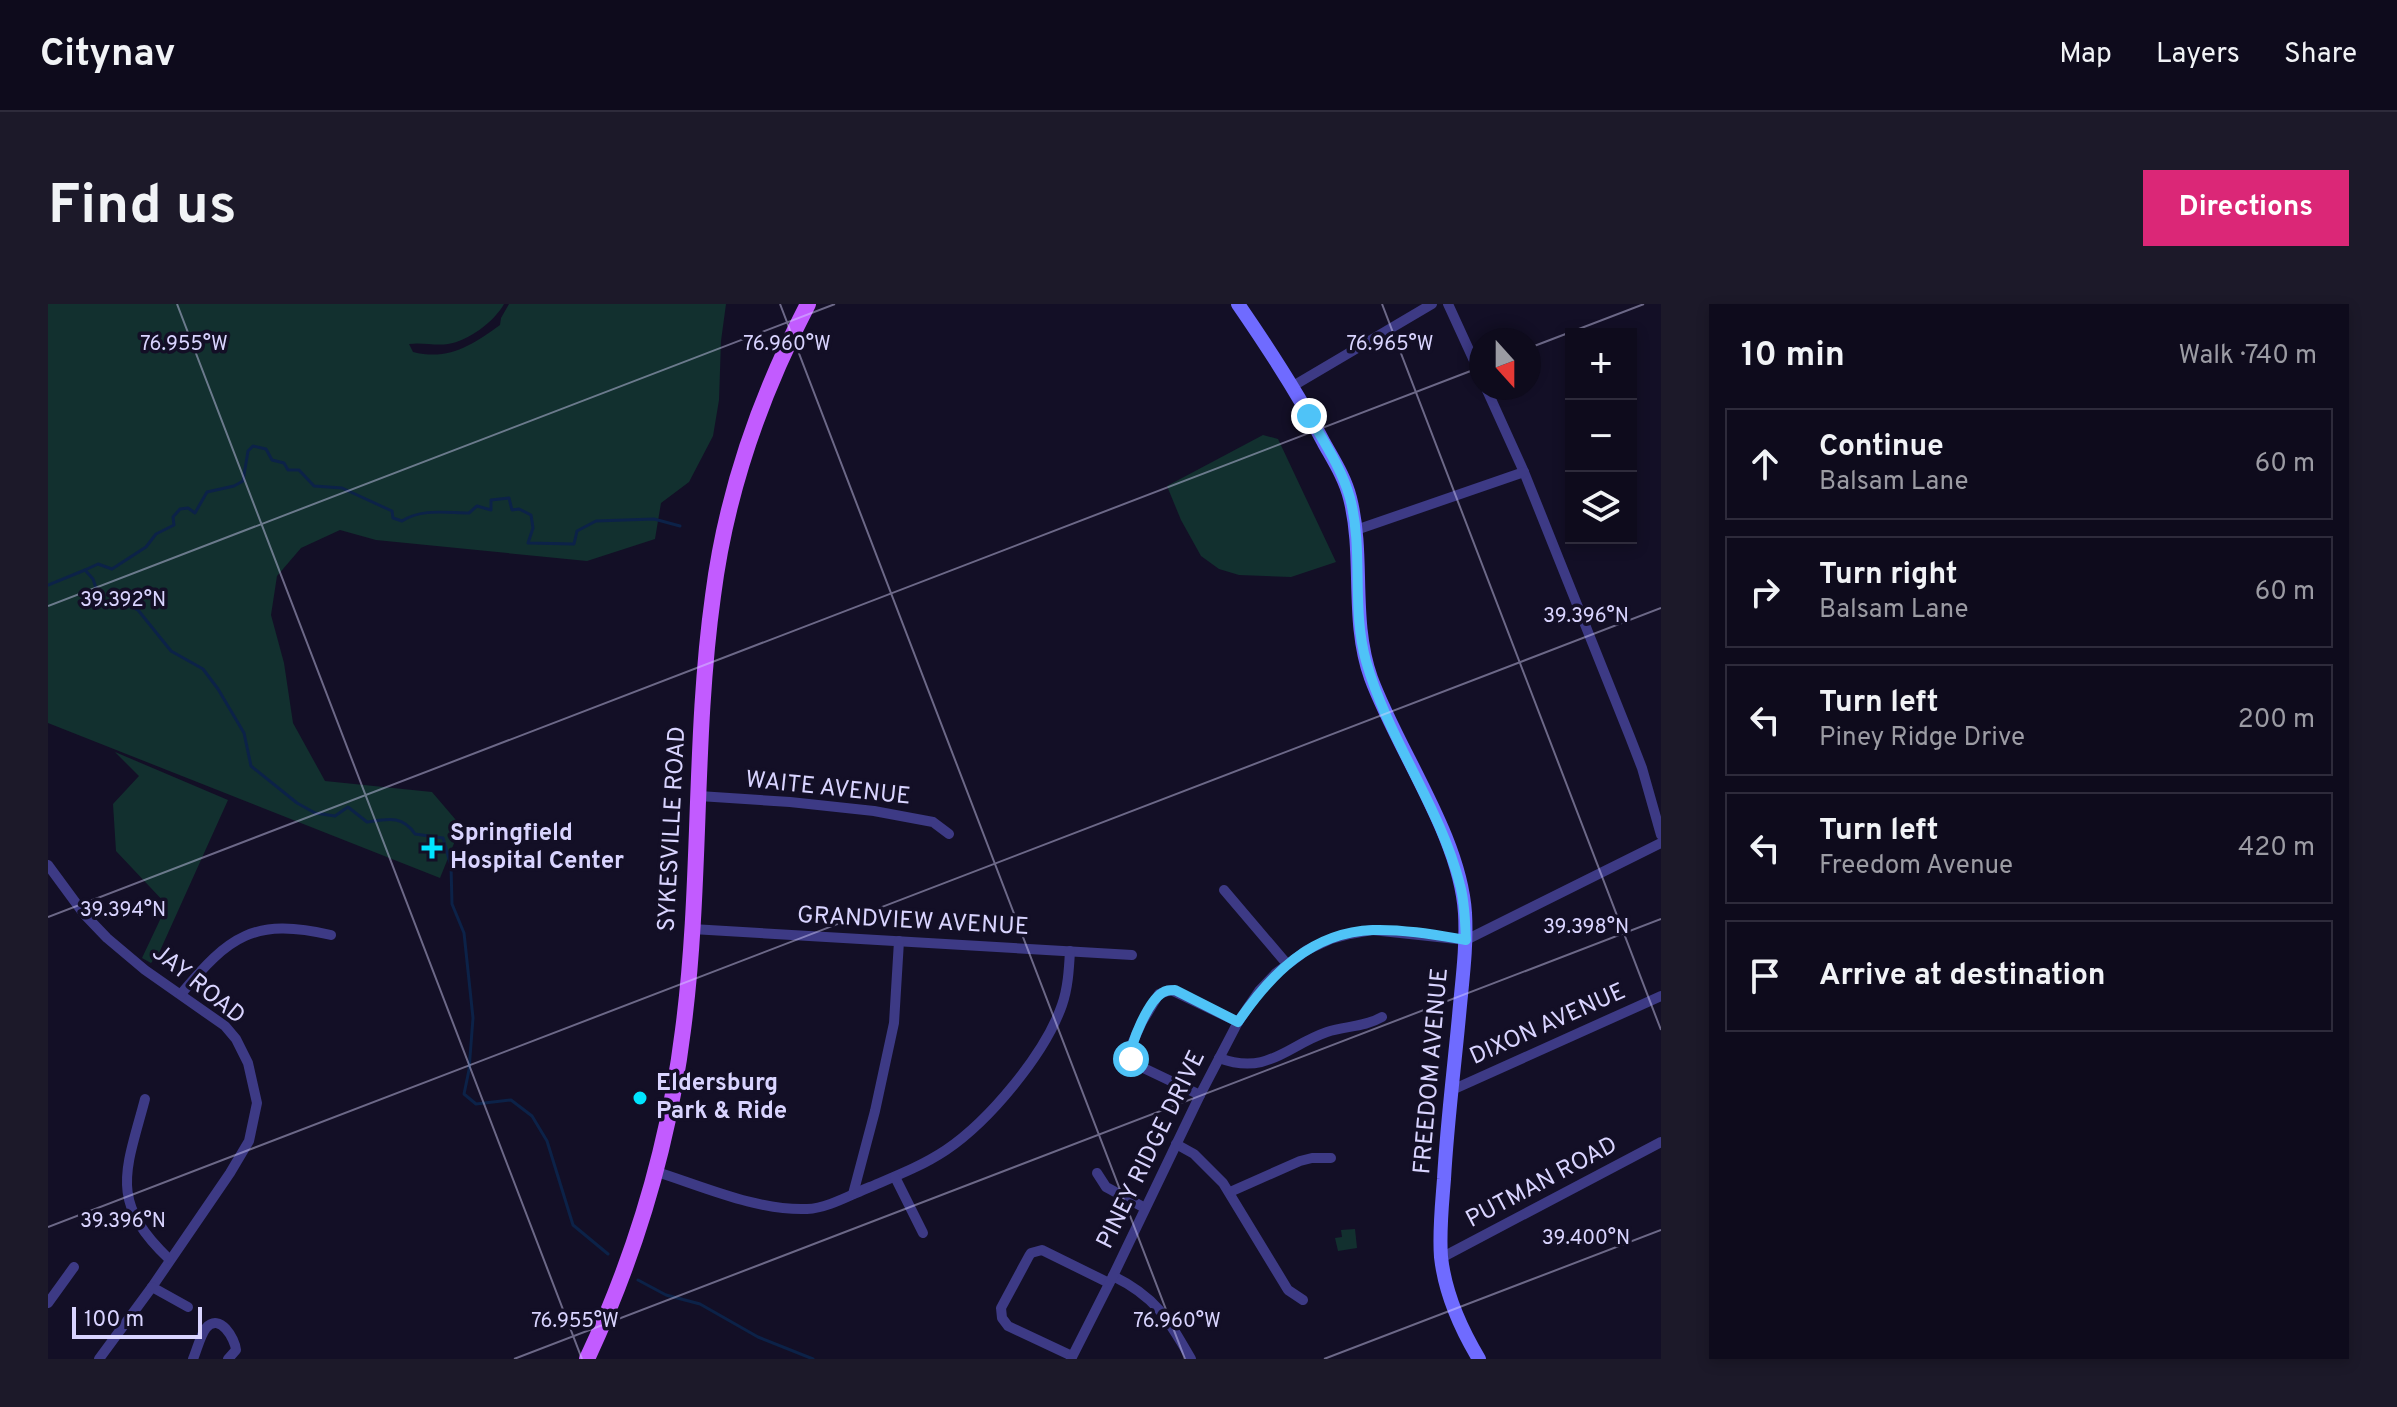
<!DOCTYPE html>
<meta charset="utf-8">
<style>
:root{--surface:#0e0b1c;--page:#1c1929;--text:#f1f3f6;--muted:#9b9ba3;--line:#2e2b3b;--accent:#db2777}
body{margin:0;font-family:Overpass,sans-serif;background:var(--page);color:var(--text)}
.controls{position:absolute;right:24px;top:24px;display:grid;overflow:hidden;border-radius:0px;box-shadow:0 4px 12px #0003}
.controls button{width:72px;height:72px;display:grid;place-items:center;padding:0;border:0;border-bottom:2px solid var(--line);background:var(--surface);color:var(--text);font:40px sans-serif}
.compass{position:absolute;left:1421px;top:24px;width:72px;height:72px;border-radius:50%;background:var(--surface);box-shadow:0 4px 12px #0003;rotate:159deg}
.scale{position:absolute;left:24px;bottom:20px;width:130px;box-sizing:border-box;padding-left:8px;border:4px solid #d9d4ff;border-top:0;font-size:22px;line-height:28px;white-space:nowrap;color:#d9d4ff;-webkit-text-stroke:6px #130f26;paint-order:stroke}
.stop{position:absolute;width:24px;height:24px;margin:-18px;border:6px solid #4fc3f7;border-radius:50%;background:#fff}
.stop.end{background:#4fc3f7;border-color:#fff;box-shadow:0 2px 8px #0008}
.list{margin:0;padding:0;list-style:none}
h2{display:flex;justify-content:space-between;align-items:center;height:104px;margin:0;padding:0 32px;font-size:34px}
h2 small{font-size:26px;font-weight:400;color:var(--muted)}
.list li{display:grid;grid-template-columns:52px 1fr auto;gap:24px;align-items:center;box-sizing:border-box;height:112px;margin:0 16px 16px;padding:0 16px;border:2px solid var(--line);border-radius:0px}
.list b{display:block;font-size:30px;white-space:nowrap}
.list p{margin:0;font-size:26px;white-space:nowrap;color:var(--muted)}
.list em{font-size:26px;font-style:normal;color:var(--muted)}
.icon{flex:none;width:44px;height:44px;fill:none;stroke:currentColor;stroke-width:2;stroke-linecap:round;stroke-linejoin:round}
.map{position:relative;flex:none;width:1613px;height:1055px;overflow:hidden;border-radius:0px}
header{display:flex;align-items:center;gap:48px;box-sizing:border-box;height:112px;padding:0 40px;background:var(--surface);border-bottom:2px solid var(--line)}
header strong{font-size:38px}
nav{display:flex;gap:44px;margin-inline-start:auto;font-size:28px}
.intro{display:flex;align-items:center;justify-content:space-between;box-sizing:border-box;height:192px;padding:0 48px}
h1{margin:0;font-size:56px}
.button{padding:20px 36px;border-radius:0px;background:var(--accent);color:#fff;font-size:28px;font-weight:700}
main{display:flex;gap:48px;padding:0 48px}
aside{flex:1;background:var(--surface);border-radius:0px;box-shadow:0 4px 12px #0003}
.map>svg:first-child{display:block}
</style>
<header>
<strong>Citynav</strong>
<nav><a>Map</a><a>Layers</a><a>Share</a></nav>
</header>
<div class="intro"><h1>Find us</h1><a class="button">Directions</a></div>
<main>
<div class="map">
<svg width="1613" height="1055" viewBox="0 0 1613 1055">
<rect width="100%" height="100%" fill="#130f26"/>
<g fill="#12302f">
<path d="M0,0h456c-10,18 -36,37 -56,40 -13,2 -26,-2 -39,0l4,8c36,9 59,-7 87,-27l1,-7 8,-14h217l-5,37 -2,59 -6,36 -24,46 -28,21 -6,36 -68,22 -211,-21 -36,-10 -39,18 -24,28 -6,39 13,48 9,60 32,58 107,11 29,34 -21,52 -392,-155z"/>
<path d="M1215,131l15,4 58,123 -45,15 -52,-2 -20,-6 -18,-13 -20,-36 -14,-34z"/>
<path d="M67,448l113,48 -69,153 -8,10 -9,-5 25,-53 -51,-54 -3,-47 26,-28z"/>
<path d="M1307,925l2,19 -19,3 -3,-13 7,-1 -1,-7z"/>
</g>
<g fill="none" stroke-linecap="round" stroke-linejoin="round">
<g stroke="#0c2248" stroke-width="3">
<path d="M37,266l13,-6 14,5 34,-22 10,-13 18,-9 -1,-8 7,-8 8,-1 7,5 12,-21 27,-6 9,-5 5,-30 5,-5 13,3 6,11 12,3 4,7h11l15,16 28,2 50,23 1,7 9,3c20,-13 45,-8 67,-8l8,-7 14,4v-10l18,-2 3,12 7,-1 12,6 2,13 -5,15 46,1 3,-13 19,-10 58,-2 26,7"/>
<path d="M0,281l37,-15 8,9 7,21 9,3 9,-2 20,9 33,41 32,18 15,20 26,44 7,33 46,37 18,10 20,3 13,-9 19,15c21,-3 35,-7 48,12l28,4 8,28 1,38 12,29 9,85 -4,52 -5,24 12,10 35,-4 21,16 15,25 26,84 35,29"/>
<path d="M590,976l28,15 34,9 58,33 55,22"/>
</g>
<g stroke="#3d3a85" stroke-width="10">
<path d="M1400,0l33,72"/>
<path d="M1245,82l139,-82"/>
<path d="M1438,84l38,84 106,265 12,31 19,67"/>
<path d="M1308,226l168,-58"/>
<path d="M651,492l91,6 84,9 59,11 16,12"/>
<path d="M0,561l36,49 23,24 38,32 80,56 11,13 12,24 9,40 -8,38 -19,32 -78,114 -53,72"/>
<path d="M1176,586l63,74"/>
<path d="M644,625l440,26"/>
<path d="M133,690c48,-58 73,-77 150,-59"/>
<path d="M1171,754c49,18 67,-12 108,-26 18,-6 38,-5 55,-15"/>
<path d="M1404,786l209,-94"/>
<path d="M1152,791l-67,-32 -3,-9 1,-8 11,-24 17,-28 12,-4 67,32"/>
<path d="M97,795c-19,72 -37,102 24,160"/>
<path d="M1128,840l18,10 29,29 65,107 15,10"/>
<path d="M606,867c48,15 103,40 153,38 21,-1 43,-14 63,-22 26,-11 52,-21 76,-37 43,-29 99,-96 116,-145 6,-17 7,-36 8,-54"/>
<path d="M1049,869l9,14 39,21"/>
<path d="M847,873l28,56"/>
<path d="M1182,888l70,-31 12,-3h19"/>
<path d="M805,890l22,-83 19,-88 5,-82"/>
<path d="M1393,954l220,-116"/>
<path d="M1065,972c43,21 55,43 78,83"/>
<path d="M104,983l36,20"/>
<path d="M0,999l26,-36"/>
<path d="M1024,1052l-64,-30 -6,-8 -1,-10 28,-52 2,-3 11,-3 67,33"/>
<path d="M145,1055c4,-9 7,-23 13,-31 14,-16 29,11 30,22l-8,9"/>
<path d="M1023,1055l42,-83 87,-181 38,-73 21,-31 17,-18 31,-23 24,-11 19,-5 22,-4 94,10 195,-97"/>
</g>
<path stroke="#6f6bff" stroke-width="14" d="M1190,0c31,45 61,91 86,139 10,18 21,35 26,55 15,59 0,121 21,180 27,73 89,158 94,235 2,35 -3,68 -6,103 -5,54 -12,108 -15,163 -2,26 -5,52 -3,78 4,36 20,72 38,102"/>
<path stroke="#c25bff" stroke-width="16" d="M539,1055c48,-103 82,-216 96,-329 19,-144 10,-291 30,-434 13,-102 48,-202 95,-292"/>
</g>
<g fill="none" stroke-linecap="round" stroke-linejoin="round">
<path stroke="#4fc3f7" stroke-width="10" d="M1083,755c-2,-15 18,-58 31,-66 4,-3 7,-3 13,-3l63,32c32,-47 73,-90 135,-92 30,-1 63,5 93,10 -1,-18 -1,-37 -6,-55 -20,-79 -72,-146 -94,-224 -15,-53 -2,-110 -16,-163 -8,-29 -26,-56 -41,-82"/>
</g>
<path fill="none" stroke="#d9d4ff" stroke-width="2" stroke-opacity="0.45" d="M129,0l405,1055M732,0l405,1055M1334,0l279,726M1481,44l115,-44M0,302l787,-302M0,613l1433,-550M0,923l1613,-619M466,1055l1147,-440M1276,1055l337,-129"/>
<g fill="#00e5ff" stroke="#130f26" stroke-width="3">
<path d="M380 532h8v8h8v8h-8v8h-8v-8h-8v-8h8z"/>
<circle cx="592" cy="794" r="8"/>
</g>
<g text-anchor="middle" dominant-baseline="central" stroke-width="7" stroke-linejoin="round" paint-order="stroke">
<g font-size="24" fill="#d9d4ff" stroke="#130f26">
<text transform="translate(780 485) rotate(6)">WAITE AVENUE</text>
<text transform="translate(625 525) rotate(-87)">SYKESVILLE ROAD</text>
<text transform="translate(865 618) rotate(3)">GRANDVIEW AVENUE</text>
<text transform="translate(150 681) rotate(39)">JAY ROAD</text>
<text transform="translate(1500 721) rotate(-24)">DIXON AVENUE</text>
<text transform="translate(1384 767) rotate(-85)">FREEDOM AVENUE</text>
<text transform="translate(1104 846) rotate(-64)">PINEY RIDGE DRIVE</text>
<text transform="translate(1494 879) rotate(-28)">PUTMAN ROAD</text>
</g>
<g font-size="24" font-weight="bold" fill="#d9d4ff" stroke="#130f26" text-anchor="start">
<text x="402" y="530">Springfield<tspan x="402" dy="28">Hospital Center</tspan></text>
<text x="608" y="780">Eldersburg<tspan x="608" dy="28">Park &amp; Ride</tspan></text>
</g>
</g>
<g font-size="20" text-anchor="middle" fill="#d9d4ff" stroke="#130f26" stroke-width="7" stroke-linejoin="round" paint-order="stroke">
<text x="136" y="46">76.955°W</text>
<text x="739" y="46">76.960°W</text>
<text x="1342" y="46">76.965°W</text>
<text x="75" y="302">39.392°N</text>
<text x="1538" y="318">39.396°N</text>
<text x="75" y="612">39.394°N</text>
<text x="1538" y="629">39.398°N</text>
<text x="75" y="923">39.396°N</text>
<text x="1538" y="940">39.400°N</text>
<text x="527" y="1023">76.955°W</text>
<text x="1129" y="1023">76.960°W</text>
</g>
</svg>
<div class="controls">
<button>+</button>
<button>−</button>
<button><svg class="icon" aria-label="layers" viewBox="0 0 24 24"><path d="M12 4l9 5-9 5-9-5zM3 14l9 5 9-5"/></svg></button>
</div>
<svg class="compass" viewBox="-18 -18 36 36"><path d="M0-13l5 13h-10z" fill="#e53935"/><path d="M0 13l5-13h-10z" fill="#9b9ba3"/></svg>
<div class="scale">100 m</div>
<div class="stop" style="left:1083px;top:755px"></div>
<div class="stop end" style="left:1261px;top:112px"></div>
</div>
<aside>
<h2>10 min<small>Walk · 740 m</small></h2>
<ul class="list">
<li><svg class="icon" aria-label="ahead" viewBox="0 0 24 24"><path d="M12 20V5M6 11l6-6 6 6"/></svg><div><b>Continue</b><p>Balsam Lane</p></div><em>60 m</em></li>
<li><svg class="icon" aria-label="right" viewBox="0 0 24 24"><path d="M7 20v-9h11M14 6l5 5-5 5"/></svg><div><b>Turn right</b><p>Balsam Lane</p></div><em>60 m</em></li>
<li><svg class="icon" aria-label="left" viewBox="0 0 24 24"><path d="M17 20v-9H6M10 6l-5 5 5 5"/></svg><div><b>Turn left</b><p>Piney Ridge Drive</p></div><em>200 m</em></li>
<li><svg class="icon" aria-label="left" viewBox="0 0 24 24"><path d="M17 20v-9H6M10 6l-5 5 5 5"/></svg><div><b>Turn left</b><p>Freedom Avenue</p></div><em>420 m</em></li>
<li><svg class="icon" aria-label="arrive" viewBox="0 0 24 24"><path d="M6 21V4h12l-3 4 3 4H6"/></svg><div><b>Arrive at destination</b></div></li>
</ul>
</aside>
</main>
